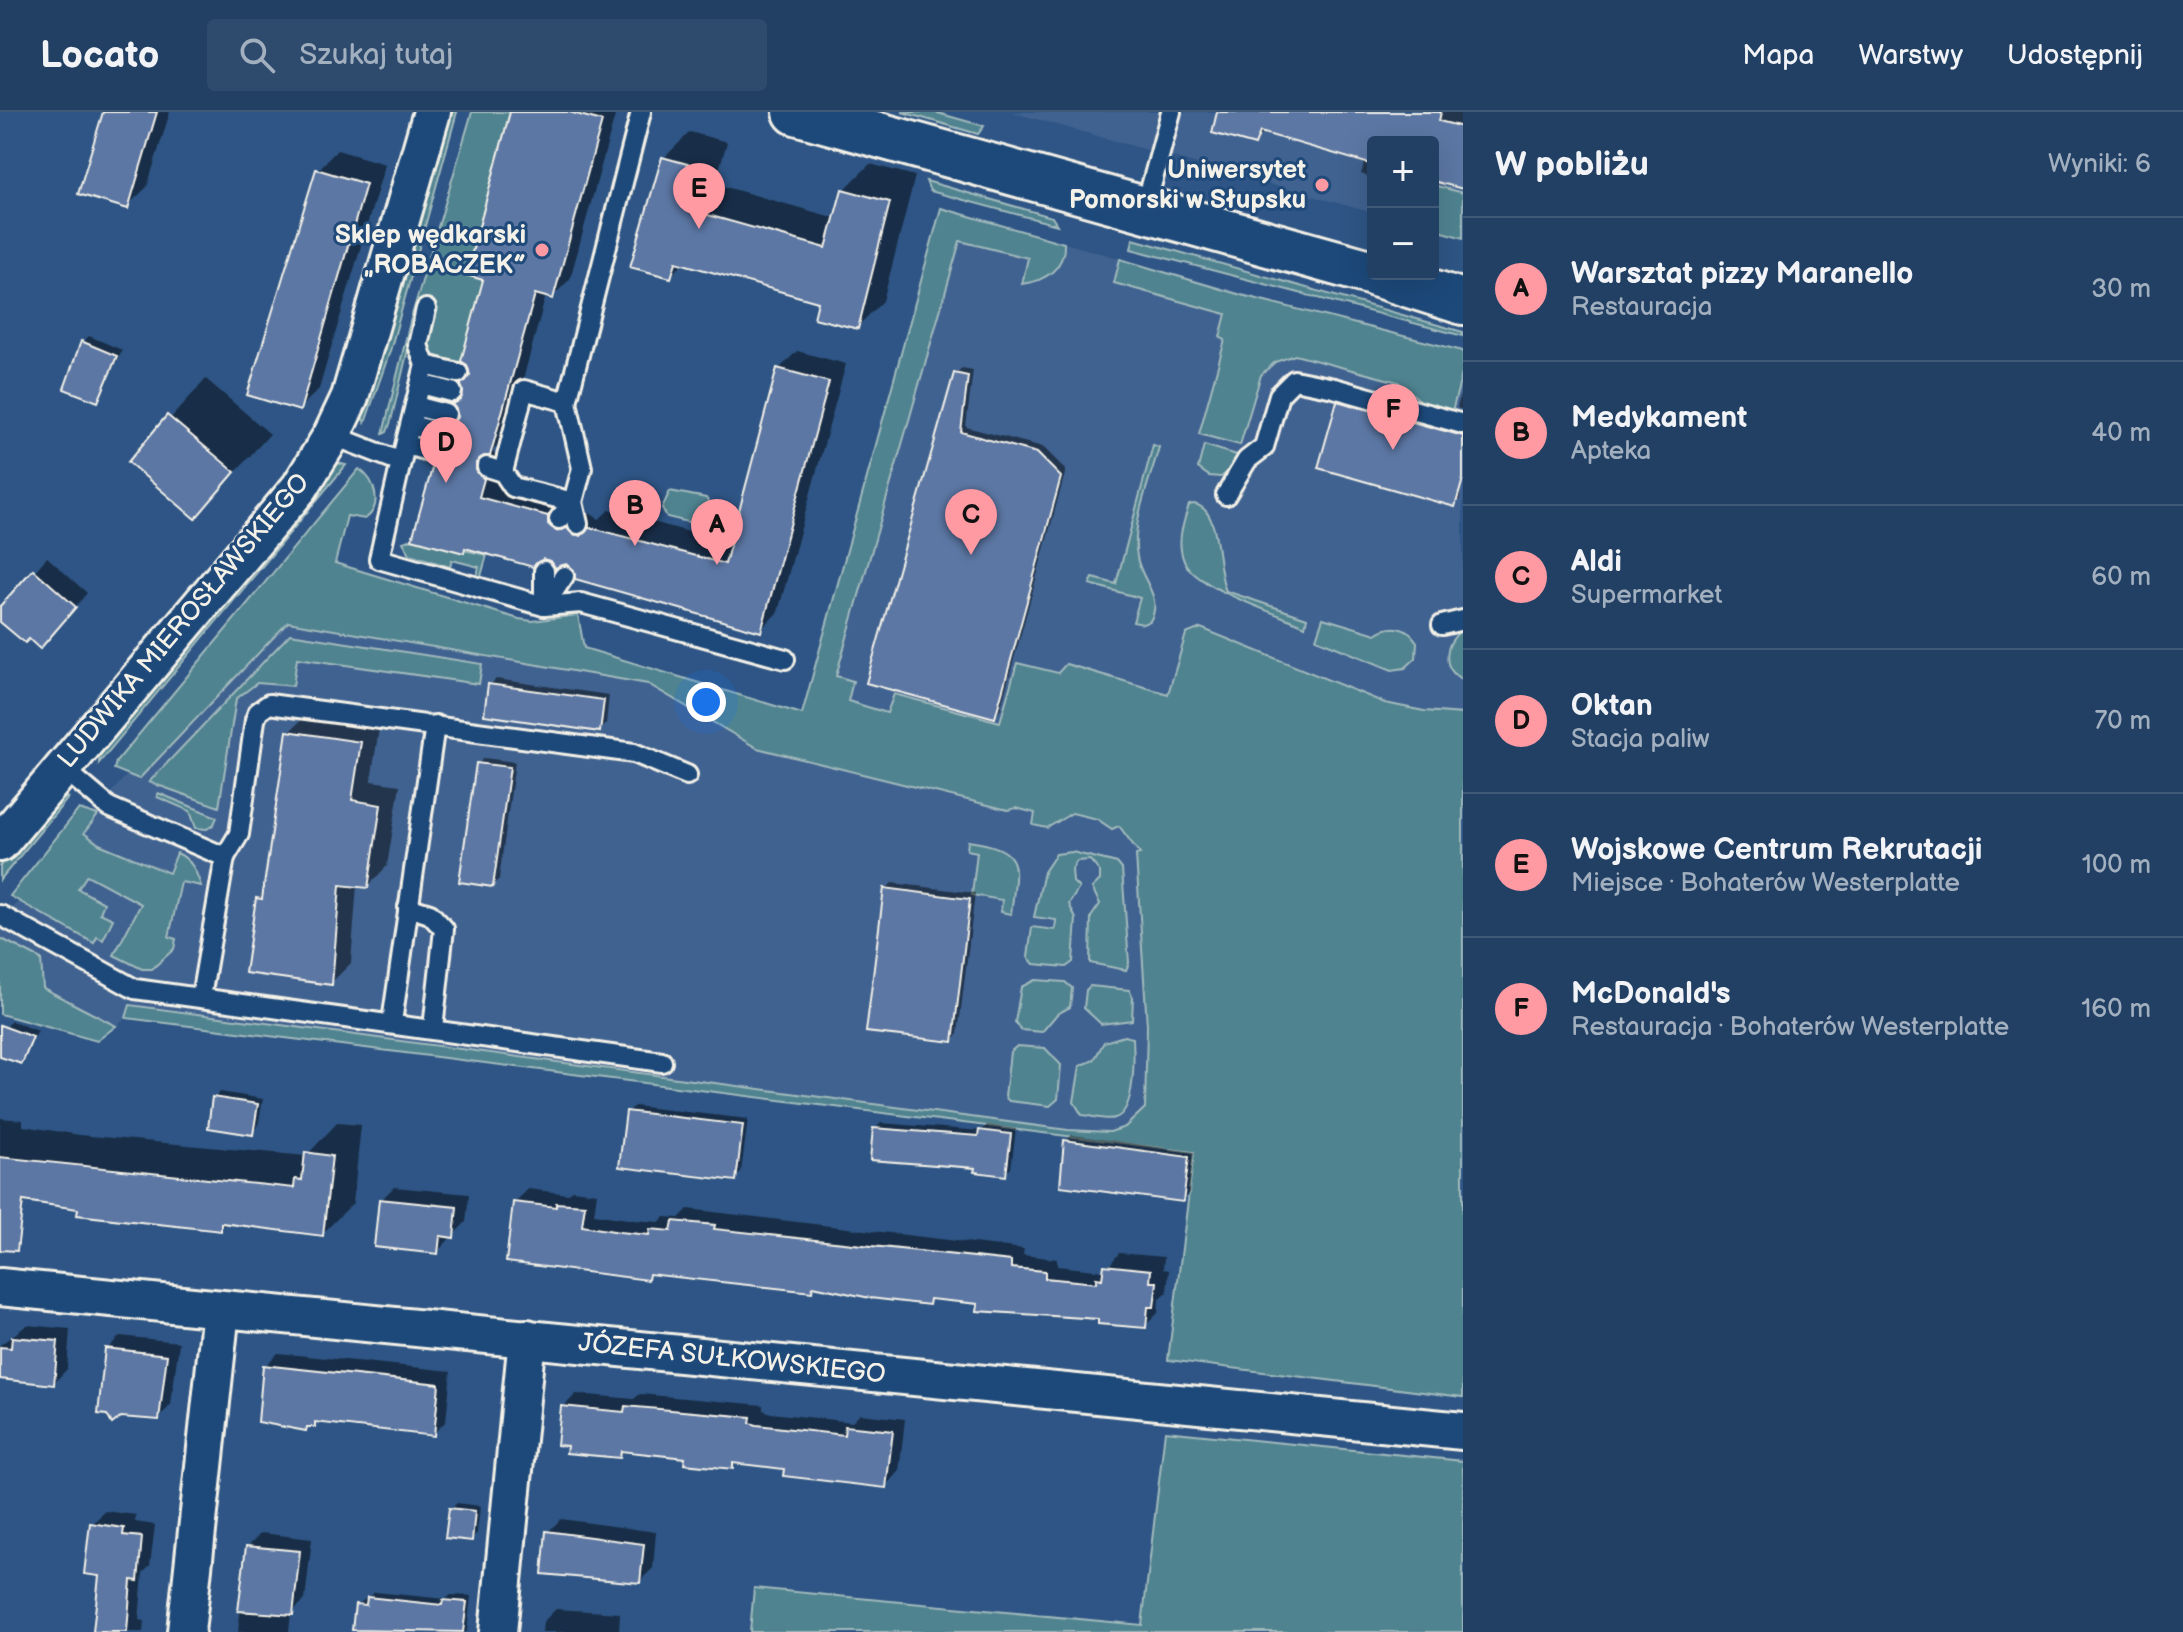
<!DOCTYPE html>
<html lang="pl">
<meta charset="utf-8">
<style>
:root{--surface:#224064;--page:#2e4b6d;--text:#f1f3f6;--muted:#a2afbf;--line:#3f5978;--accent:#ff9aa2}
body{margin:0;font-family:"Balsamiq Sans",sans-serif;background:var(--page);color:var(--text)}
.controls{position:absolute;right:24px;top:24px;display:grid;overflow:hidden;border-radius:8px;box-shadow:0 8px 32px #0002}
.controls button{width:72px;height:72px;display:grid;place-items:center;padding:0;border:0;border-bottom:2px solid var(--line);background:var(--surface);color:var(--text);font:40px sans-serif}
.you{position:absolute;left:706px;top:590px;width:28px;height:28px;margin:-20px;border:6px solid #fff;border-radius:50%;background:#1a73e8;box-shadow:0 0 0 12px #1a73e833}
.badge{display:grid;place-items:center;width:52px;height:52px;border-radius:50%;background:var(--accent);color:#111;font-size:26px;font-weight:700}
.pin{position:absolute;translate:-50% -66px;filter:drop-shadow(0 2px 4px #0008)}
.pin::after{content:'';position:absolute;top:42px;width:28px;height:24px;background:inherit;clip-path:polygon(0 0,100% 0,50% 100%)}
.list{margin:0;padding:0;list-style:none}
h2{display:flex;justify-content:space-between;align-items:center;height:104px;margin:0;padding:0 32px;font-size:34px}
h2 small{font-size:26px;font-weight:400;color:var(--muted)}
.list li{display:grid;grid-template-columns:52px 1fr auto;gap:24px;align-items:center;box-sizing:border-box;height:144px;padding:0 32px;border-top:2px solid var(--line)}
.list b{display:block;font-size:30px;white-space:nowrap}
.list p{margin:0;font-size:26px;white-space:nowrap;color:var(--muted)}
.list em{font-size:26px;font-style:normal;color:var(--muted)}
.icon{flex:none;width:44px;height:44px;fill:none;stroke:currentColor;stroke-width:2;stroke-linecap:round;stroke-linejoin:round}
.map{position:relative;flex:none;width:1463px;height:1520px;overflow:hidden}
header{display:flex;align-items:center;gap:48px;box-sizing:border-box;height:112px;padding:0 40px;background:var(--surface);border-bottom:2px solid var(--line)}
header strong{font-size:38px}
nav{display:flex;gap:44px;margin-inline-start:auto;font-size:28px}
.search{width:560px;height:72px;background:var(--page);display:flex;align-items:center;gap:20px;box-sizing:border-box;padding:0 28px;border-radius:8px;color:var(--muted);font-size:30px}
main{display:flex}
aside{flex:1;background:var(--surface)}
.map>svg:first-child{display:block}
</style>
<header>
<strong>Locato</strong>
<div class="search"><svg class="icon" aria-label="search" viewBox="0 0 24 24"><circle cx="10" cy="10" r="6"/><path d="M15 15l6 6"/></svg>Szukaj tutaj</div>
<nav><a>Mapa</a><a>Warstwy</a><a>Udostępnij</a></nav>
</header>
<main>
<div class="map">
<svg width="1463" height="1520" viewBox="0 0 1463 1520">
<rect width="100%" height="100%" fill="#2e5585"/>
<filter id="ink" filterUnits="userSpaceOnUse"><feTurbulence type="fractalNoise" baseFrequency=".0125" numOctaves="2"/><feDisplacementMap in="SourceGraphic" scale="16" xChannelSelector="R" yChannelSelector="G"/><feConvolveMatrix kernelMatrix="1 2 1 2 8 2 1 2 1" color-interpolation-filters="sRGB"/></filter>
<g filter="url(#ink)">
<g fill="#406290">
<path d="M1011,0h452v126l-30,-9v-87h-60v71z"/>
<path d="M941,96l407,115 115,28v384l-323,119 43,297 -1057,-133 -29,23 -97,-27v-91l305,-357 497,148z"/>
</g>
<g fill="#4f8390" stroke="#a2babc" stroke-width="2">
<path d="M449,0h8l-67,239 -25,72 -5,-10 19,-51z"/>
<path d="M472,0h38l-44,163 22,6 -28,84 -30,-11 -2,-9 10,-36 -19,-6 -28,118 -4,11 -4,2 27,-112z"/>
<path d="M902,0h32l50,14 -6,8z"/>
<path d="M926,69l126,36 5,8 -127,-34z"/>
<path d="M1433,73l30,8v45l-30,-9z"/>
<path d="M941,96l123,35c1,25 -18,38 -42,41l6,-26 -68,-17 -124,435 17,5 -5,20 39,12 7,-19 106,28 17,-59 41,10 8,-9 102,30 18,-60 15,-6 184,75 39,8 39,3v683l-295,-37 26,-208 -1068,-134 4,-13 938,125 42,2 15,-5 20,-19 2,-82 -11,-171 4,-1 -21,-28 -7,3 -15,-10 -25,-6 -25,15 -14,-3 2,-12 -19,-5 -8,2 -251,-62 -109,-64 -360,-62 -149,157 -25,-10 2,-7 243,-293c17,11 24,38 6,50l-18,-3 -12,47 184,56 13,2 46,-6 6,33 218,66z"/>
<path d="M1133,127l330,93v4l-332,-87z"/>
<path d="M1120,147l121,36 222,56v19l-11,42 -31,-11 -23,-19 -103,-27 -20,7 -14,13 -21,70 -41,-11 26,-94 -5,-3 6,-23 -112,-31z"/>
<path d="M1153,333l6,2c-9,34 -28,75 -22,110 4,24 27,40 13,64l-7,3 -10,-2 7,-24 -50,-14 3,-6 23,6z"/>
<path d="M1204,333l33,10 -3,12 -13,10 -12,-1 -11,-8z"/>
<path d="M333,350l13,3 -247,298 1,-14z"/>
<path d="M670,379l36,7 6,10 -2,12 -10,5 -33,-8 -5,-9z"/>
<path d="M1194,392c28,5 21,63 32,87l81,27 -2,8c-28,-13 -110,-38 -121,-65 -8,-19 -1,-37 5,-56z"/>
<path d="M412,427l75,16 -6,21h-4l2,-9 -27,-7 -2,7 -40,-13 -7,-12z"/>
<path d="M1323,506l53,16c15,-10 31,-8 41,8l-1,16 -11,10 -13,2 -76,-31z"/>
<path d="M1463,517v51c-23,-12 -19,-37 0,-51z"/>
<path d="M290,522l192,30 -3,20 -182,-26 -4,28 -36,-3 -21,16 -17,108 -70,-25z"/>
<path d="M158,681l59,24 -3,7 -7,5 -11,-1 -6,-17 -33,-14z"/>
<path d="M68,686l-68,82v-14l56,-67z"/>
<path d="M79,697l19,6 -14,18 15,11 70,29 8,-20c15,7 19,18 24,33l-20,-4 -12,55 7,2 -2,10 -22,20h-10l-28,-14 27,-51 -54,-29 -9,14 26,14 -4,10 13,6 -10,21 -6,-3 -3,6 -84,-47z"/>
<path d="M968,729c57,8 49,23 43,73l-10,-2 1,-12 -30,-5 5,-43 -10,-2z"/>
<path d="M1072,740l45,11 5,6 7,94 -3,7 -36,-7 1,-46 9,-13 -8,-16 8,-8v-8l-10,-12 -13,1 -5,8 1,13 6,6 -10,16 7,15 -3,43 -7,5 -32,-3 -6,-7 4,-30 23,3 1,-10 -22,-3 10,-45 12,-18z"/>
<path d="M0,826l41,21 2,29 73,38 -19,15 -97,-27z"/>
<path d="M1035,868l30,2 7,6 -2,19 -13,7 -15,18 -21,-2 -6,-8 6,-35z"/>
<path d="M1090,874l39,4 4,7 -1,23 -31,4 -17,-16 2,-18z"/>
<path d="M1124,924l9,2c1,18 3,74 -18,80 -9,3 -23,-2 -33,-3l-8,-13 6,-36 14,-6 10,-18z"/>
<path d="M1017,934l28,2 16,17 -3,34 -8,7 -41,-5 -4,-4 5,-45z"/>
<path d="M1165,1319l298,30v171h-713l4,-44 388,37z"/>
</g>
<g fill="#0007">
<path d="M105,0h65l-23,75 -20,19z"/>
<path d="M512,0h104l-46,167 -18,18 -6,-2 -38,140 -16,16 9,9 -6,19 70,19 10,16 11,-3 13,8 10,-9 124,34 46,-175 18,-18 49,13 -68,248 -18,18 -184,-61 -10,-7 -99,-15 -4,3 -29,-84 14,-14 6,-15 6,-20 -6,-13 9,-9 9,-19z"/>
<path d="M1220,0h243v75l-30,-9v-36h-60v36l-12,-4 4,-13 -100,-30 -11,12z"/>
<path d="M690,20l37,10 -12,42 121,34 8,-28 26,-26 45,12 -32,125 -26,26 -37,-27 -136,-38 -13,14 -7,-118z"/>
<path d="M337,38l48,14 -66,225 -20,20 19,-239z"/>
<path d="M89,224l33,14 -25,50 -14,-58z"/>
<path d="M962,256l11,2 -7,57 77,20 23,23 -66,240 -6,6 -125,-35 86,-307z"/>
<path d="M206,267l64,55 -75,82 -64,-54z"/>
<path d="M1463,274v24l-6,-2z"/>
<path d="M1345,284l118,33 -3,70 -6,6 -115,-103z"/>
<path d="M47,445l40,36 -34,40 -53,-21z"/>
<path d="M496,567l113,16 -3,29 -6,6 -110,-45z"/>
<path d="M309,600l71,10 -9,59 29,4 -13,81 -19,20 -11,-1 -6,78 -20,20 -73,-84 7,-7 24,-160z"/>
<path d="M484,646l31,4 -16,117 -6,6 -15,-121z"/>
<path d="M892,771l83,10 -17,141 -6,6 -66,-151z"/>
<path d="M11,909l27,10 -17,31 -21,-8v-18z"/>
<path d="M220,980l43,7 -5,27 -6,6 -38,-34z"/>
<path d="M634,994l114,13 -7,53 -6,7 -107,-67z"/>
<path d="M0,1006l23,2v6l57,9 226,21 31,-33 24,2 -8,78 -31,31 -95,-12 -7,7 -192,-29 -7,7 -21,-2z"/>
<path d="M881,1011l100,8 6,-6 29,4 -5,39 -6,6 -28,-8 -102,-37z"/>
<path d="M1072,1023l122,17 -5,41 -6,6 -117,-58z"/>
<path d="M394,1075l75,7 -3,28 -29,30 -56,-52z"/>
<path d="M528,1077l40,5 4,-4 25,3 -3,21 40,6 25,2 6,-5 14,1 9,-9 336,40 -1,6 34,4v7l48,5 14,-18 45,4 -1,12 6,1 -2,22 -8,8 -1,13 -13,13 -165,-24 -46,-5 -6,6 -112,-18 -5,5 -158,-18 -6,6 -132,-76z"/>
<path d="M27,1213l43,4 -3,40 -13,14 -54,-6v-32z"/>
<path d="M120,1224l59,6 -8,63 -13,13 -51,-69z"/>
<path d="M278,1241l173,18 -5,50 -13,13 -114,-14 -14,9 -40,-63z"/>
<path d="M576,1282l58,5 6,-5 123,11v5l8,3 81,9 8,-8 45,5 -6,53 -13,13 -100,-18 -49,-5 -5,5 -45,-11 -61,-6 -7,6 -56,-49z"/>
<path d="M457,1391l23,3 -3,27 -6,6 -20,-30z"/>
<path d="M105,1399l31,4 -1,7 20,3 -5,41 -7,7 -4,47 5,1 -1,11h-50l8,-58 -9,-50z"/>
<path d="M561,1407l95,13 -3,36 -13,13 -92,-49z"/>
<path d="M261,1421l51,6 -7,61 -14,13 -2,19h-51l9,-85z"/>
<path d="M375,1480l71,7 5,-4 20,1 -4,36 -112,-4 2,-23z"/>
<path d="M556,1497l64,4 -1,19h-77l1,-10z"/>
</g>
<g fill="#5b77a4" stroke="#f4f1e8" stroke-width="2">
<path d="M103,0h54l-29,97 -50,-15z"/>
<path d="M510,0h59l33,9 -49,178 -18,-5 -45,162h-6l-8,7v7l8,9 -5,18 69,19v8l8,7 11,-3 13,8 9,-9 136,37 52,-196 52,14 -68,250 -186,-53 -1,-9 -8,-6 -11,4 -4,-7 -8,-2 -10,8 -68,-19 -1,5 -52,-14 21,-74 7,-1 7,-7 -3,-13 8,-7 -2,-12 8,-9 -6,-12 9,-4v-16l9,-9 -3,-10 -6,-4 22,-81 -17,-5z"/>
<path d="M1217,0h224l-2,9 24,6v62l-30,-8v-39h-60v23l-113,-33 -5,13 -43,-12z"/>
<path d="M662,45l40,11 -12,42 136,38 16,-59 48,13 -32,127 -44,-11 4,-16 -142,-40 -5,16 -41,-11z"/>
<path d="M316,57l50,15 -66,227 -53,-16z"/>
<path d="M81,229l36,15 -19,46 -34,-13z"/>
<path d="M954,261l14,3 -7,56 76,21 24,24 -66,241 -129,-35z"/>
<path d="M1337,289l126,35v43l-8,28 -137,-39z"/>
<path d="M167,303l68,57 -40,47 -67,-57z"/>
<path d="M33,457l43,38 -36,42 -11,-10 -4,4 -25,-21v-16z"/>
<path d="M488,572l116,16 -4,32 -116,-17z"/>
<path d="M287,619l74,11 -9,58 29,5 -13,83 -28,-3 -8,100 -87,-12 11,-75 6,1z"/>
<path d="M476,651l34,4 -17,120 -34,-5z"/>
<path d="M884,776l86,11 -17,143 -87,-10z"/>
<path d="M0,913l33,12 -11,27 -22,-7z"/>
<path d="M212,985l46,7 -5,31 -45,-7z"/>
<path d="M626,999l117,14 -7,56 -117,-14z"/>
<path d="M873,1016l105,8 1,-6 32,4 -5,42 -32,-4 1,-4 -105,-8z"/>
<path d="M1064,1028l125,17 -6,45 -123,-16z"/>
<path d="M305,1040l27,4 -9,80 -102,-13v8l-144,-16 1,-6 -55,-8 -6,50 -17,-1v-93l294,31 1,-9 7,1z"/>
<path d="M379,1087l78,8 -3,31 -14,-2 -2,18 -64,-7z"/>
<path d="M513,1090l43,5v-4l29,2 -3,21 38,6 29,3 1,-6 21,2 2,-10 42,4 -1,4 297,32v7l34,3v7l51,5v-5l6,1 2,-14 47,5 -1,12h7l-3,25h-6l-2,21 -48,-4v-5l-121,-8 1,-7 -48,-5 -1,6 -59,-7 -57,-12 -1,6 -163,-18 -1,6 -142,-18z"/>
<path d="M12,1225l46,4 -4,44 -54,-6v-32l11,1z"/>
<path d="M105,1236l62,7 -8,65 -38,-3 -9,7 -5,-9 -9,-1z"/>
<path d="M263,1253l176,19 -5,52 -119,-14v5h-8l-1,4 -48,-9z"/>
<path d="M561,1294l63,6 1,-6 126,11 -1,6 7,2 87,10 1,-9 48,5 -7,57 -103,-12 1,-7 -51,-6v6l-49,-5 1,-6 -64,-7 -1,7 -54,-5 1,-7 -10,-1z"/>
<path d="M449,1396l26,3 -3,30 -27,-3z"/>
<path d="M90,1411l34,5 -1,7 19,2 -4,44 -7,-1 -4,52h-34l6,-56 -15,-2z"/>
<path d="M546,1419l98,13 -4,39 -98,-9z"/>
<path d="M246,1434l54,5 -7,64 -55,-4z"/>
<path d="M367,1485l75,8 1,-5 24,2 -4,30 -111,-2 3,-26 11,1z"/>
</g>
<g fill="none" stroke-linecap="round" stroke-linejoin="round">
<defs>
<g id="lane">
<path d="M1145,97l26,-97"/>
<path d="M425,253l33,8"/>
<path d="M421,272l31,8"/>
<path d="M567,290l74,-290"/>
<path d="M415,294l31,8"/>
<path d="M411,313l30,8"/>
<path d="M332,323l69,27 -22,97 165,47 20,-30"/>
<path d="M406,333l30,8"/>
<path d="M401,350l24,-97 -7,-20 8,-36"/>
<path d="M487,355l16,5 10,15 60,15 -14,17"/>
<path d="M503,360l21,-82 43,12 15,66 -9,34 5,22"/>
<path d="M1226,383l21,-35 17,-13 15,-52 15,-15 40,8 129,36"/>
<path d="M544,459v35l37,-3 204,56"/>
<path d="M1442,513l21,-5"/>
<path d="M63,656l46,39 116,50 -24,140"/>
<path d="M225,745l14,-23 16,-114 3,-8 11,-8 365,49 53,22"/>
<path d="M408,795l22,7 14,15 -11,99"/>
<path d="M0,803l135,74 527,73"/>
<path d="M392,910l43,-297"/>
</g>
<g id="street">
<path d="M0,731l300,-356 32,-52 18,-38 82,-285"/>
<path d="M0,1175l1463,144"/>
<path d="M186,1520l35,-322"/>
<path d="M498,1520l29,-294"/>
</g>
<g id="secondary">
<path d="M796,0l577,161"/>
<path d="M1375,162l88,28"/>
</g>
</defs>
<use href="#lane" stroke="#f4f1e8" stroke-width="24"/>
<use href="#street" stroke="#f4f1e8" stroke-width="42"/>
<use href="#secondary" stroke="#f4f1e8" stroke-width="50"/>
<use href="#lane" stroke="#1f4a7a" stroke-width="18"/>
<use href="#street" stroke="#1f4a7a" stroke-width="36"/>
<use href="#secondary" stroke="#1f4a7a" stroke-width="44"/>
</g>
</g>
<g fill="#ff9aa2" stroke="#1f4a7a" stroke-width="3">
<circle cx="1322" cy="73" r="8"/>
<circle cx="542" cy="138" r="8"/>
</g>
<g text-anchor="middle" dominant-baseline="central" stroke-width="6" stroke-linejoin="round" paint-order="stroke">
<g font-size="26" font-weight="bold" fill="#f4f1e8" stroke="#1f4a7a" text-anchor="end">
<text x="1306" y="58">Uniwersytet<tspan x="1306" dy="30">Pomorski w Słupsku</tspan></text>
<text x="526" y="123">Sklep wędkarski<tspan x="526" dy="30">„ROBACZEK”</tspan></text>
</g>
<g font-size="26" fill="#f4f1e8" stroke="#1f4a7a">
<text transform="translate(184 509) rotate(-50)">LUDWIKA MIEROSŁAWSKIEGO</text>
<text transform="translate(732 1247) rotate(6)">JÓZEFA SUŁKOWSKIEGO</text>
</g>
</g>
</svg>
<div class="controls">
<button>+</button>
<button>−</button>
</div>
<div class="you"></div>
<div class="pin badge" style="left:717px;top:453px">A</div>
<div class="pin badge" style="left:635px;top:434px">B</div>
<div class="pin badge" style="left:971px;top:443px">C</div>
<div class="pin badge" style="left:446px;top:371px">D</div>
<div class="pin badge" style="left:699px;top:117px">E</div>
<div class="pin badge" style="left:1393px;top:338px">F</div>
</div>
<aside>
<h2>W pobliżu<small>Wyniki: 6</small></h2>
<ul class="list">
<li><span class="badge">A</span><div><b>Warsztat pizzy Maranello</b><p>Restauracja</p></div><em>30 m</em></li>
<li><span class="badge">B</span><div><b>Medykament</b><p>Apteka</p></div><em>40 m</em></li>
<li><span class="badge">C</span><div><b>Aldi</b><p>Supermarket</p></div><em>60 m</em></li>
<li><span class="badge">D</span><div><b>Oktan</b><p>Stacja paliw</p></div><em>70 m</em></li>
<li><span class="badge">E</span><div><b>Wojskowe Centrum Rekrutacji</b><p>Miejsce · Bohaterów Westerplatte</p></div><em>100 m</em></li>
<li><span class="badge">F</span><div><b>McDonald's</b><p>Restauracja · Bohaterów Westerplatte</p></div><em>160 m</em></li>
</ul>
</aside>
</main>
